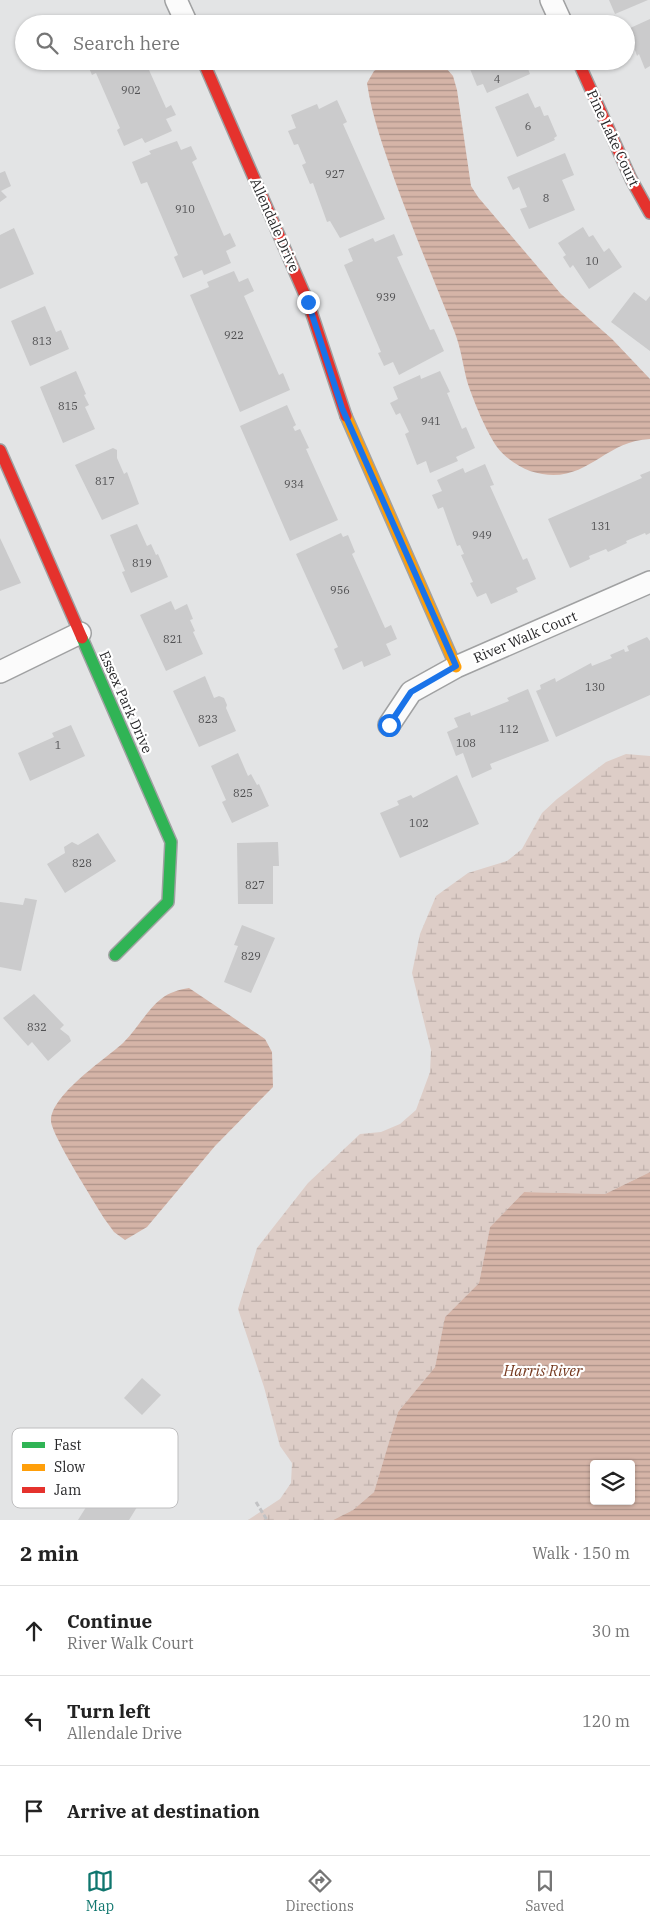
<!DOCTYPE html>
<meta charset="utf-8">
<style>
:root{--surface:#fff;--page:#f6f6f6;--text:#222;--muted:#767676;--line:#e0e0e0;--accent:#0f766e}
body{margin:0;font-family:"IBM Plex Serif",serif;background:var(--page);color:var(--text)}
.controls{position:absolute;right:15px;bottom:15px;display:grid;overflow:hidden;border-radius:5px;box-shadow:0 1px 4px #0004}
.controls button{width:45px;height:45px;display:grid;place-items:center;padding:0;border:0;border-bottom:1px solid var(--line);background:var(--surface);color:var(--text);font:25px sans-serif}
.stop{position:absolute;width:15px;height:15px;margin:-11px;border:4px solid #1a73e8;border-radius:50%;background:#fff}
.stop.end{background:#1a73e8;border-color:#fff;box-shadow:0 1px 5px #0008}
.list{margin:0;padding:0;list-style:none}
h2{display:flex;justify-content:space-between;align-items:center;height:65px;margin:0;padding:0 20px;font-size:21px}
h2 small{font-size:16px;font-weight:400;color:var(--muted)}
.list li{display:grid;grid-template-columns:32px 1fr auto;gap:15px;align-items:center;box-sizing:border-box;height:90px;padding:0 20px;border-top:1px solid var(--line)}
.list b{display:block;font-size:19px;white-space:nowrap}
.list p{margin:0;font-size:16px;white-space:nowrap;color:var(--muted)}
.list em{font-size:16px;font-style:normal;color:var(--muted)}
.icon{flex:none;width:28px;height:28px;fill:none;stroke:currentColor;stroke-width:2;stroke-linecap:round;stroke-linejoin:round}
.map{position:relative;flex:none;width:650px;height:1520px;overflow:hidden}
.search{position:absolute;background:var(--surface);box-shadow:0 1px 4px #0004;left:15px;right:15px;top:15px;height:55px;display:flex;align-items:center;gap:12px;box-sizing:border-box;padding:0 18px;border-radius:28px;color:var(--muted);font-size:19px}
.sheet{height:335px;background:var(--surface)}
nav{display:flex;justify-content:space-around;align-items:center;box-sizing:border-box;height:70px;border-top:1px solid var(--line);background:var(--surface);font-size:14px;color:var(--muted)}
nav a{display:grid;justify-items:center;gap:2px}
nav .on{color:var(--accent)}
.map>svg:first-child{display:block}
</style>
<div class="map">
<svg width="650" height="1520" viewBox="0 0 650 1520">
<defs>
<pattern id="wetland-marsh" width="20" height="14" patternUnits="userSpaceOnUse" patternTransform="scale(1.25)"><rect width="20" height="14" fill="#ddcdc7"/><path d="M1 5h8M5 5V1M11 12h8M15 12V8" fill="none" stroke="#beb0ab"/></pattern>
<pattern id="water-rules" width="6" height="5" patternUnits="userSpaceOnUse" patternTransform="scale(1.25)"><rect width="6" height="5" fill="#d5b4a7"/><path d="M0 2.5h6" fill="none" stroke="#ad9288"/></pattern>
</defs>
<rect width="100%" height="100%" fill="#e3e4e5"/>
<path fill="url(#wetland-marsh)" d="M626,754l24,2v416l-45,22 -81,-2 -34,35 -11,56 -34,34 -10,50 -37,45 -24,80 -21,18 -20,10h-85l32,-21 11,-16 1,-20 -12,-17 -16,-59 -26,-78 19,-61 51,-65 52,-49 21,-2 19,-8 16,-14 14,-38 1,-22 -19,-77 8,-39 16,-38 32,-23 39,-12 15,-12 20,-36 15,-14 49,-37z"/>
<g fill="url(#water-rules)" fill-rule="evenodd">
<path d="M389,61h51l13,15 4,14 14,96 7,11 83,97 51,45 38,40v60c-49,2 -65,50 -120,32 -11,-4 -26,-14 -33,-24 -11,-16 -24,-47 -30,-66 -4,-16 -6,-32 -12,-48 -20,-50 -41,-100 -60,-152 -11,-32 -23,-64 -28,-98l7,-12z"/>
<path d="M189,988l76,51 7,13 1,35 -58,59 -68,81 -22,13 -11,-8 -8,-11c-10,-16 -55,-87 -55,-100 0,-27 55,-62 73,-79 13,-13 23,-32 37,-43 9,-7 17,-9 28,-11z"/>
<path d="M650,1172v348h-317l20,-10 21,-18 24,-80 37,-45 10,-50 34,-34 11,-56 34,-35 81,2zM594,1464h37v37h-37z"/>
</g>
<g fill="#cbcbcc">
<path d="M609,0h39l-33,14z"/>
<path d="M650,19v47l-5,3 -6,-15 -2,2 -9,-27z"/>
<path d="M86,61h59l21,47 5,-3 5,10 -10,4 6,12 -27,12 -3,-5 -18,8 -7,-16 3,-2 -24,-55 -4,2z"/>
<path d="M479,61h46l5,13 -43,19 -4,-9 -6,2 -7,-17 10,-4z"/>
<path d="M528,93l7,15 5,-2 4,10 4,-1 9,21 -3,2 1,2 -38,17 -22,-50z"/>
<path d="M337,100l10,22 -4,2 42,95 -45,19 -10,-17 -3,1 -14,-39 -3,1 -8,-19 4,-2 -8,-19 -4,1 -6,-14 8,-3 -5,-13 26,-11 2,5z"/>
<path d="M177,141l4,9 10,-4 6,13 -5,3 32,74 6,-3 6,13 -10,5 5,12 -27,12 -2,-5 -19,8 -9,-21 4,-2 -31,-73 -6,2 -9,-22 19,-8 -2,-3z"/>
<path d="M565,153l9,22 -12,5 13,30 -46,19 -9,-20 7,-2 -8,-20 -6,3 -6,-13z"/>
<path d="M5,171l6,15 -10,5 6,6 -7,5v-29z"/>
<path d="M583,227l6,10 4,-2 11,17 5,-4 13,19 -33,22 -16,-24 -3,3 -7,-11 3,-2 -8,-12z"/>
<path d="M14,228l20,46 -34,15v-54z"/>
<path d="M394,234l9,21 -6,2 33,73 4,-1 10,22 -45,24 -6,-13 -9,4 -6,-13 3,-1 -37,-87 9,-4 -5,-12 25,-11 2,4z"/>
<path d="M234,271l5,11 9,-4 6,13 -10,5 35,79 4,-2 7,17 -50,22 -50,-117 19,-8 -2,-5z"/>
<path d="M634,292l12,9 4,-5v55l-39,-29z"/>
<path d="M45,306l11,26 5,-2 8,19 -39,17 -19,-45z"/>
<path d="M76,371l10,23 -2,1 5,10 -4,2 10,22 -32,14 -23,-56z"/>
<path d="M440,371l10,21 -3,1 15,36 4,-2 9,21 -19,9 2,4 -28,12 -4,-12 -9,4 -12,-31 4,-2 -9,-19 -4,2 -6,-12 8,-4 -5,-12 27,-12 1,4z"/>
<path d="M287,405l9,20 -3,2 2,4 5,-2 9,19 -3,1 32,71 -48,21 -50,-115z"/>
<path d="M113,448l4,2v8l7,16 3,-2 12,32 -37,16 -27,-55z"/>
<path d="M485,464l9,21 -4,1 33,74 4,-2 9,21 -20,9 2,4 -27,12 -5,-11 -9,4 -7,-14 3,-1 -12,-27 3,-1 -4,-9 -3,1 -14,-39 -5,2 -6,-14 10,-4 -5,-11 26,-12 2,5z"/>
<path d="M650,471v62l-4,2 -1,-2 -19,8 1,2 -19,9 -2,-3 -17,7 1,3 -20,9 -22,-49 94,-41 -2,-3z"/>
<path d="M137,524l10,22 4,-2 5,11 2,-1 10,23 -37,16 -9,-21 3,-1 -15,-36z"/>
<path d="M341,533l2,4 5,-2 7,17 -3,2 33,74 6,-3 6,14 -11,5 5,11 -27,12 -2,-6 -19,9 -9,-21 4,-2 -42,-93z"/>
<path d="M0,538l21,45 -21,8z"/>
<path d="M171,601l4,9 12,-6 6,15 -3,1 5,11 -2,1 10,22 -37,17 -26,-56z"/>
<path d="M647,637l3,4v54l-94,42 -20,-46 5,-2 -1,-4 15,-7 1,4 35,-19 1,3 20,-8 -2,-3 14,-6 1,3 4,-1 -2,-5z"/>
<path d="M205,676l9,22 5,-2 5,2 3,7 -1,3 10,23 -37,16 -26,-56z"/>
<path d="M528,689l21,52 -59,23 2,5 -20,9 -9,-25 -7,3 -9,-24 11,-5 -4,-9 16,-6 1,4 18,-7 20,-8 -2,-3z"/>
<path d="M71,725l14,31 -55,25 -12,-28 36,-16 -2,-4z"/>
<path d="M238,753l10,23 3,-2 6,11 2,-1 10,22 -37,17 -10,-21 4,-2 -15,-34z"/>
<path d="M457,775l22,49 -79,34 -20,-45 19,-8 -2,-4 14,-6 2,3z"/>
<path d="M98,833l18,28 -51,32 -18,-29 18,-11 -1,-6 8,-5 6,3z"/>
<path d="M278,842l1,24h-6v38h-35l-1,-61z"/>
<path d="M25,898l12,2 -16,71 -21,-4v-65l23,3z"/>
<path d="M242,925l33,13 -24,55 -27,-11 14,-36 -4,-1z"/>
<path d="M34,994l30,31 -4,4 9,7 2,5 -23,20 -16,-19 -4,4 -25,-28z"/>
<path d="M142,1378l19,17 -19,20 -18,-17z"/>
<path d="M122,1436l22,13 -13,22 14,9 -9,15 6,4 -13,21h-51l15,-24 -14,-9 9,-15 14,8 5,-8 -5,-2 7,-11 9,6 6,-9 -11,-7z"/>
</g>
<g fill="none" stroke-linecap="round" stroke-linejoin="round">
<defs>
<g id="street">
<path d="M176,0l11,24"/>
<path d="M551,0l11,24"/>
<path d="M0,672l80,-39"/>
<path d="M389,725l22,-33 45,-25 194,-85"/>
</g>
<path id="fast" d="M82,638l89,204 -3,60 -53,53"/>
<path id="slow" d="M346,416l110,251"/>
<g id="jam">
<path d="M203,61l105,241 38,114"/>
<path d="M578,61l53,118 19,34"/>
<path d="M0,450l82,188"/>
</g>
</defs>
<use href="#street" stroke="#a0a1a2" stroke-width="24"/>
<use href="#fast" stroke="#a0a1a2" stroke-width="14"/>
<use href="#slow" stroke="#a0a1a2" stroke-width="14"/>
<use href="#jam" stroke="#a0a1a2" stroke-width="14"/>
<path stroke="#c2c2c4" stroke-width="3" stroke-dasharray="5 2.5" stroke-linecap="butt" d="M256,1502l11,18"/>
<use href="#street" stroke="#fbfbfb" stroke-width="21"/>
<use href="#fast" stroke="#30b455" stroke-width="11"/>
<use href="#slow" stroke="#ff9f0a" stroke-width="11"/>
<use href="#jam" stroke="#e5322d" stroke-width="11"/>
</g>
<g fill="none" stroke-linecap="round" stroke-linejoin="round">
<path stroke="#1a73e8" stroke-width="6" d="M308,302l34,106 114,258 -45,26 -22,33"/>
</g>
<g text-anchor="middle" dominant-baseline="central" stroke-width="4.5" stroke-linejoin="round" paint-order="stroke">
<g font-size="11" fill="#505052">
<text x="497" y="79">4</text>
<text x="131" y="90">902</text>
<text x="528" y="126">6</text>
<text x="335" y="174">927</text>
<text x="546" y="198">8</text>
<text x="185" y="209">910</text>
<text x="592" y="261">10</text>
<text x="386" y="297">939</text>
<text x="234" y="335">922</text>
<text x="42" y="341">813</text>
<text x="68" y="406">815</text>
<text x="431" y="421">941</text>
<text x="105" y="481">817</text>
<text x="294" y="484">934</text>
<text x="601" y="526">131</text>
<text x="482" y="535">949</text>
<text x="142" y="563">819</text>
<text x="340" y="590">956</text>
<text x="173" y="639">821</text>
<text x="595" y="687">130</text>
<text x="208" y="719">823</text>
<text x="509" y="729">112</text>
<text x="466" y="743">108</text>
<text x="58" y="745">1</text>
<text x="243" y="793">825</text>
<text x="419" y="823">102</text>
<text x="82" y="863">828</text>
<text x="255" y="885">827</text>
<text x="251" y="956">829</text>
<text x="37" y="1027">832</text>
</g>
<g font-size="14" fill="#272729" stroke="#fff">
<text transform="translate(613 138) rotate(65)">Pine Lake Court</text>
<text transform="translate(275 225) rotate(66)">Allendale Drive</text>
<text transform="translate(525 637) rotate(-23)">River Walk Court</text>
<text transform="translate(126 702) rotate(66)">Essex Park Drive</text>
</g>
<g font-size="15" font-style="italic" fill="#75391f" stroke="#fff">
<text x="543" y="1370">Harris River</text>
</g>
</g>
<rect x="12" y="1428" width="166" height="80" rx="8" fill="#fff" stroke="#bebebf" stroke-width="1"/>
<rect x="22" y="1442" width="23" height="6" fill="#30b455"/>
<rect x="22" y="1464" width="23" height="7" fill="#ff9f0a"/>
<rect x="22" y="1487" width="23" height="6" fill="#e5322d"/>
<g font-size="14" fill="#272729">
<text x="54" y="1450">Fast</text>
<text x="54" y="1472">Slow</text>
<text x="54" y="1495">Jam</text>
</g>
</svg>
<div class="controls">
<button><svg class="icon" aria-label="layers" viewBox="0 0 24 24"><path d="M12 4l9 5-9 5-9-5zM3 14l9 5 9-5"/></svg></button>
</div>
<div class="stop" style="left:389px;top:725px"></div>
<div class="stop end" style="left:308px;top:302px"></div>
<div class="search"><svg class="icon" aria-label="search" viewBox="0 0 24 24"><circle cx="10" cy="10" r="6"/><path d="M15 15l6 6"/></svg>Search here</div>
</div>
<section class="sheet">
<h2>2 min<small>Walk · 150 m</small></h2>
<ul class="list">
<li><svg class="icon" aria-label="ahead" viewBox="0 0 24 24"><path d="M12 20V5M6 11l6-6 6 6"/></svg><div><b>Continue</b><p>River Walk Court</p></div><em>30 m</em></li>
<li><svg class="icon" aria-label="left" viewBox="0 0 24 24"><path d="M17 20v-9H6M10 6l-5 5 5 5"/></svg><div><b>Turn left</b><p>Allendale Drive</p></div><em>120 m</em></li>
<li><svg class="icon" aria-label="arrive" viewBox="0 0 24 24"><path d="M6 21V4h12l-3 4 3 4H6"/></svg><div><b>Arrive at destination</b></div></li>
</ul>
</section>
<nav>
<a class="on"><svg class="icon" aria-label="map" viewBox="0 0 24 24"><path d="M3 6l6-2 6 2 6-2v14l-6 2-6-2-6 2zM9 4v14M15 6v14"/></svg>Map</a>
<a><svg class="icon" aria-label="directions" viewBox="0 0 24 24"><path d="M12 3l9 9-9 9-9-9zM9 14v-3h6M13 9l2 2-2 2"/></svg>Directions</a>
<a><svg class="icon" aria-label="saved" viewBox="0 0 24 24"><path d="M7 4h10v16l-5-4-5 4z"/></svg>Saved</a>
</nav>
